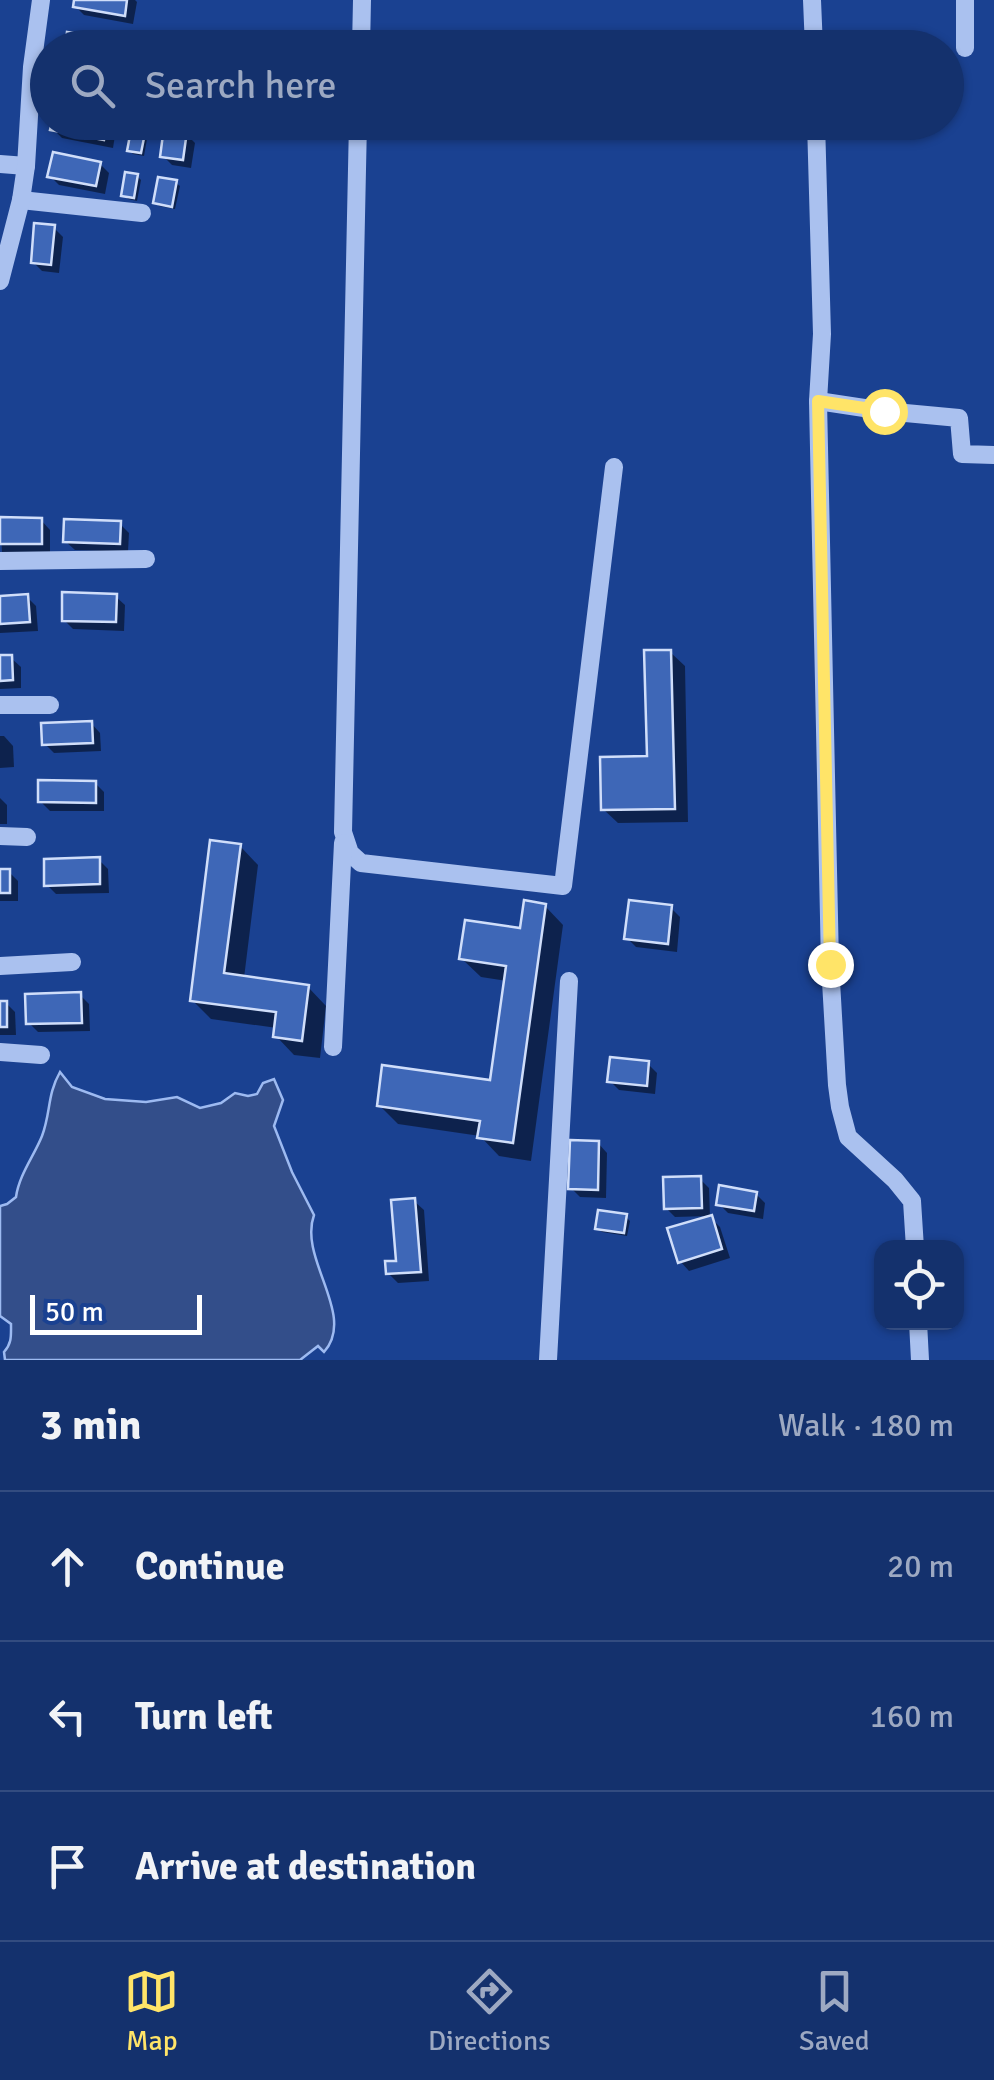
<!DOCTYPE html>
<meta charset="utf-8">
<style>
:root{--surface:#14316d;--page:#1d3972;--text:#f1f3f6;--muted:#9da9c2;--line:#334c80;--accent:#ffe468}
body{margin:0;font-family:Signika,sans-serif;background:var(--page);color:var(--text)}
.controls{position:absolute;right:30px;bottom:30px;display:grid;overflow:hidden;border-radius:20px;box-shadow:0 2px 8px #0004}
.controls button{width:90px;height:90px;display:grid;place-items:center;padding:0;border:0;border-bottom:2px solid var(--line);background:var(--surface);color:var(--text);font:50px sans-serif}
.scale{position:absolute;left:30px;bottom:25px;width:172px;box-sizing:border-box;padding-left:10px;border:5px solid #fff;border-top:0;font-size:28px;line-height:35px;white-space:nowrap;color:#fff;-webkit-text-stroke:8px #1a4191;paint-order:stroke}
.stop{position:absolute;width:30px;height:30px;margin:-22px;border:8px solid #ffe468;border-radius:50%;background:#fff}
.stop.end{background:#ffe468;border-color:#fff;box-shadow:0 2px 10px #0008}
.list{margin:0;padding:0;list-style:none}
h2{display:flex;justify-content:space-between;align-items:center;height:130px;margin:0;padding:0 40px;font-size:42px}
h2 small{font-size:32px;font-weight:400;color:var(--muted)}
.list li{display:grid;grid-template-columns:65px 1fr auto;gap:30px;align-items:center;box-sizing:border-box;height:150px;padding:0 40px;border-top:2px solid var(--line)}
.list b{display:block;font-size:38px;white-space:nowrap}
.list em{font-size:32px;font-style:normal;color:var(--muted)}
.icon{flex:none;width:55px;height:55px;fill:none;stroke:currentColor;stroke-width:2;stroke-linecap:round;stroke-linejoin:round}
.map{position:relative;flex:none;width:994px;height:1360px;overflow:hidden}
.search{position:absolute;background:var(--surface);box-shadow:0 2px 8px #0004;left:30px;right:30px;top:30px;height:110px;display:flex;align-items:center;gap:25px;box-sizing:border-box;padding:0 35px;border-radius:55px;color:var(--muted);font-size:38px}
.sheet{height:580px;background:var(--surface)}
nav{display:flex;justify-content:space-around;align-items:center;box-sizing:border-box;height:140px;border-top:2px solid var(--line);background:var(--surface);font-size:28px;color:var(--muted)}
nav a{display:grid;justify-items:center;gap:5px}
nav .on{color:var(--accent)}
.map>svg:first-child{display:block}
</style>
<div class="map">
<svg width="994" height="1360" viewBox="0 0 994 1360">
<rect width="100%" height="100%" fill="#1a4191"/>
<path fill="#334e8a" stroke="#9dbaf1" stroke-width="2.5" d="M60,1072l12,15 33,12 41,3 31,-5 23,11 21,-5 14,-10 13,3 9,-2 6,-11 11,-4 9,21 -9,26 18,46 22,43c-16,44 43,100 10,137l-6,-6 -18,14h-295l-1,-8c8,-9 7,-16 7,-28l-11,-8v-110l7,-2 9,-7c3,-22 18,-41 26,-61 9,-24 5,-41 18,-64z"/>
<g fill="#0007">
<path d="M76,0h59l2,2 -4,22 -49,-9 -9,-9z"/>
<path d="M54,122h56l6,7 -3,19 -51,-10 -9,-9z"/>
<path d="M186,134l9,9 -4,25 -19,-3 -9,-9z"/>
<path d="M144,135l3,4 -3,17 -11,-2 -4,-4z"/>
<path d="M100,164l9,9 -4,21 -46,-9 -9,-9z"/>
<path d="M137,176l4,4 -4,21 -9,-2 -4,-4z"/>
<path d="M176,183l4,3 -5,23 -16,-3 -3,-4z"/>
<path d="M53,227l10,10 -4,36 -17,-2 -9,-9z"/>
<path d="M0,520h41l9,10v22h-48z"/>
<path d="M120,524l9,9 -1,19 -53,-2 -10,-9z"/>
<path d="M115,596l10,9 -1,26 -51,-2 -9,-9z"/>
<path d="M27,597l9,9 2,25 -38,2v-34z"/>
<path d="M670,652l15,14 3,156 -70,1 -15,-14 46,-51z"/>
<path d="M0,658h11l10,9v21l-21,1z"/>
<path d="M91,723l9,10 1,18 -47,2 -9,-9z"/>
<path d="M0,736h4l9,10 1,21 -14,1z"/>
<path d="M95,783l9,9v19h-54l-10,-10z"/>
<path d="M0,798l7,7v19h-7z"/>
<path d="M240,846l18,19 -14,113 64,9 18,19 -6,52 -26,-3 -18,-19 1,-8 -66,-9 -19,-19z"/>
<path d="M99,860l9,9 1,24 -53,1 -9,-9z"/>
<path d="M0,872h9l9,9v20h-18z"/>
<path d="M545,906l18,19 -32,236 -32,-5 -19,-20 -82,-12 -19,-19 113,-22 15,-102 -26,-4 -19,-18 60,-28z"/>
<path d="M671,908l9,9 -3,35 -41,-5 -9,-9z"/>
<path d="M80,995l9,9 1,27 -52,1 -9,-9z"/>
<path d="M0,1003h6l9,9 1,23h-16z"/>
<path d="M648,1064l9,9 -2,21 -36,-4 -9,-9z"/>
<path d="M598,1143l9,10 -1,45 -26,-1 -9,-9z"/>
<path d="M700,1179l9,9 1,29 10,10 10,31 -41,13 -9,-10 30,-45 -35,1 -9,-9z"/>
<path d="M756,1194l9,9 -2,16 -35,-6 -9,-9z"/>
<path d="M414,1201l10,9 5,71 -31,2 -10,-10 10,-10z"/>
<path d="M626,1217l4,4 -3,15 -25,-4 -4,-3z"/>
</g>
<g fill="#3e67b7" stroke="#d0defa" stroke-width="2.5">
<path d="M74,0h53l-2,16 -52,-9z"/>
<path d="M67,32l52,7 -1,9h-53z"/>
<path d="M52,122h56l-4,18 -54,-10z"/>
<path d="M164,127l23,4 -4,29 -23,-3z"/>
<path d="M131,130l14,3 -4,20 -14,-2z"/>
<path d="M53,152l48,10 -5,24 -49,-9z"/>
<path d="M125,172l13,2 -4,24 -13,-2z"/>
<path d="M158,177l19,3 -5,27 -19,-4z"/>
<path d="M34,223l21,2 -4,40 -20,-2z"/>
<path d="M0,517l42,1v26h-42z"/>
<path d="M64,519l57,2 -1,23 -57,-2z"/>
<path d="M62,592l55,2 -1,28 -54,-1z"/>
<path d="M28,594l2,28 -30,2v-28z"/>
<path d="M644,650h27l4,159 -74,1 -1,-53 47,-1z"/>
<path d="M0,655h12l1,25 -13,1z"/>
<path d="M92,721l1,22 -51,2 -1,-22z"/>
<path d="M38,780l58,1v22l-58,-1z"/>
<path d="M210,840l31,4 -17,129 85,12 -7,56 -29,-4 3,-25 -86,-11z"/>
<path d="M100,857v27l-56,2v-27z"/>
<rect x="0" y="869" width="10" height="24"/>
<path d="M524,900l22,4 -33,239 -36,-5 3,-17 -103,-15 5,-41 108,15 16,-114 -47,-7 6,-39 55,8z"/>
<path d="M629,900l43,5 -4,39 -44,-5z"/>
<path d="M81,992l1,31 -56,1 -1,-30z"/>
<rect x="0" y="1001" width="7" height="26"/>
<path d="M610,1057l39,4 -2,25 -40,-4z"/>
<path d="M570,1140l29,1 -1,49 -30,-1z"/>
<path d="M701,1176l1,32 -38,1 -1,-32z"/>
<path d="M719,1185l38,7 -3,19 -38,-6z"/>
<path d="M415,1198l6,74 -35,2 -1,-13h11l-5,-61z"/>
<path d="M598,1210l29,4 -3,19 -29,-4z"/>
<path d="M712,1215l10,34 -44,14 -11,-35z"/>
</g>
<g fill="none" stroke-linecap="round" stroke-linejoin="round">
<g stroke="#aac1ef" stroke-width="18">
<path d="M812,0l2,48"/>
<path d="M361,48l1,-48"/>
<path d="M965,48v-48"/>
<path d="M358,122l-15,710 7,21 11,10 202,23 51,-419"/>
<path d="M816,122l6,212 -4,67 12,563 7,121 3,22 8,30 47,43 17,21 3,47"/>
<path d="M0,164l26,2"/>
<path d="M21,200l121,13"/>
<path d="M0,281l21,-81 5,-34 6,-99 9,-67"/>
<path d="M818,401l66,10 75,7 3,36 32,1"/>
<path d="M0,561l146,-2"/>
<path d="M0,705h50"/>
<path d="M0,836l27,1"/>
<path d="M0,966l72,-4"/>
<path d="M333,1047l10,-204"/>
<path d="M0,1052l41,3"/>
<path d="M918,1322l2,38"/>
<path d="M548,1360l21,-379"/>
</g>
</g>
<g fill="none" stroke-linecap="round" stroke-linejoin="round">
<path stroke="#ffe468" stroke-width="12" d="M830,964l-12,-563 66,10"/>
</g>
</svg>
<div class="controls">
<button><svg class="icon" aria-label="locate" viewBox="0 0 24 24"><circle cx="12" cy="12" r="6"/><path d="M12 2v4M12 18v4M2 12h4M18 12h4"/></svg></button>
</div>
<div class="scale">50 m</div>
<div class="stop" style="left:884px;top:411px"></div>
<div class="stop end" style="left:830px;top:964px"></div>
<div class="search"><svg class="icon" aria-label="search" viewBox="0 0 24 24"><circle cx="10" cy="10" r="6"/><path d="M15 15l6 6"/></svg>Search here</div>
</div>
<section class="sheet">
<h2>3 min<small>Walk · 180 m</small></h2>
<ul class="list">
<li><svg class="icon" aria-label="ahead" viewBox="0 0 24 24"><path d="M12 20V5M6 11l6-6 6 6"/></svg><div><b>Continue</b></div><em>20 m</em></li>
<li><svg class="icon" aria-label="left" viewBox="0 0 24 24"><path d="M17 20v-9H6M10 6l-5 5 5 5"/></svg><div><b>Turn left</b></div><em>160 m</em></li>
<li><svg class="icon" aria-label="arrive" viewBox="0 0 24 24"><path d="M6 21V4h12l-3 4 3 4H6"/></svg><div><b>Arrive at destination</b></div></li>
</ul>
</section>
<nav>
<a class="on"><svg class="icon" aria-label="map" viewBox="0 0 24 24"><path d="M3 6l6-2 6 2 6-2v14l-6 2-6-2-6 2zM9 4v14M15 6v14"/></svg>Map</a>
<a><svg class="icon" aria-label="directions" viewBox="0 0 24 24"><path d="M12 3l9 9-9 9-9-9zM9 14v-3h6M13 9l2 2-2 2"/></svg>Directions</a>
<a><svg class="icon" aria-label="saved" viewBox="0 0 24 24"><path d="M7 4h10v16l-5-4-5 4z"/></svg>Saved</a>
</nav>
